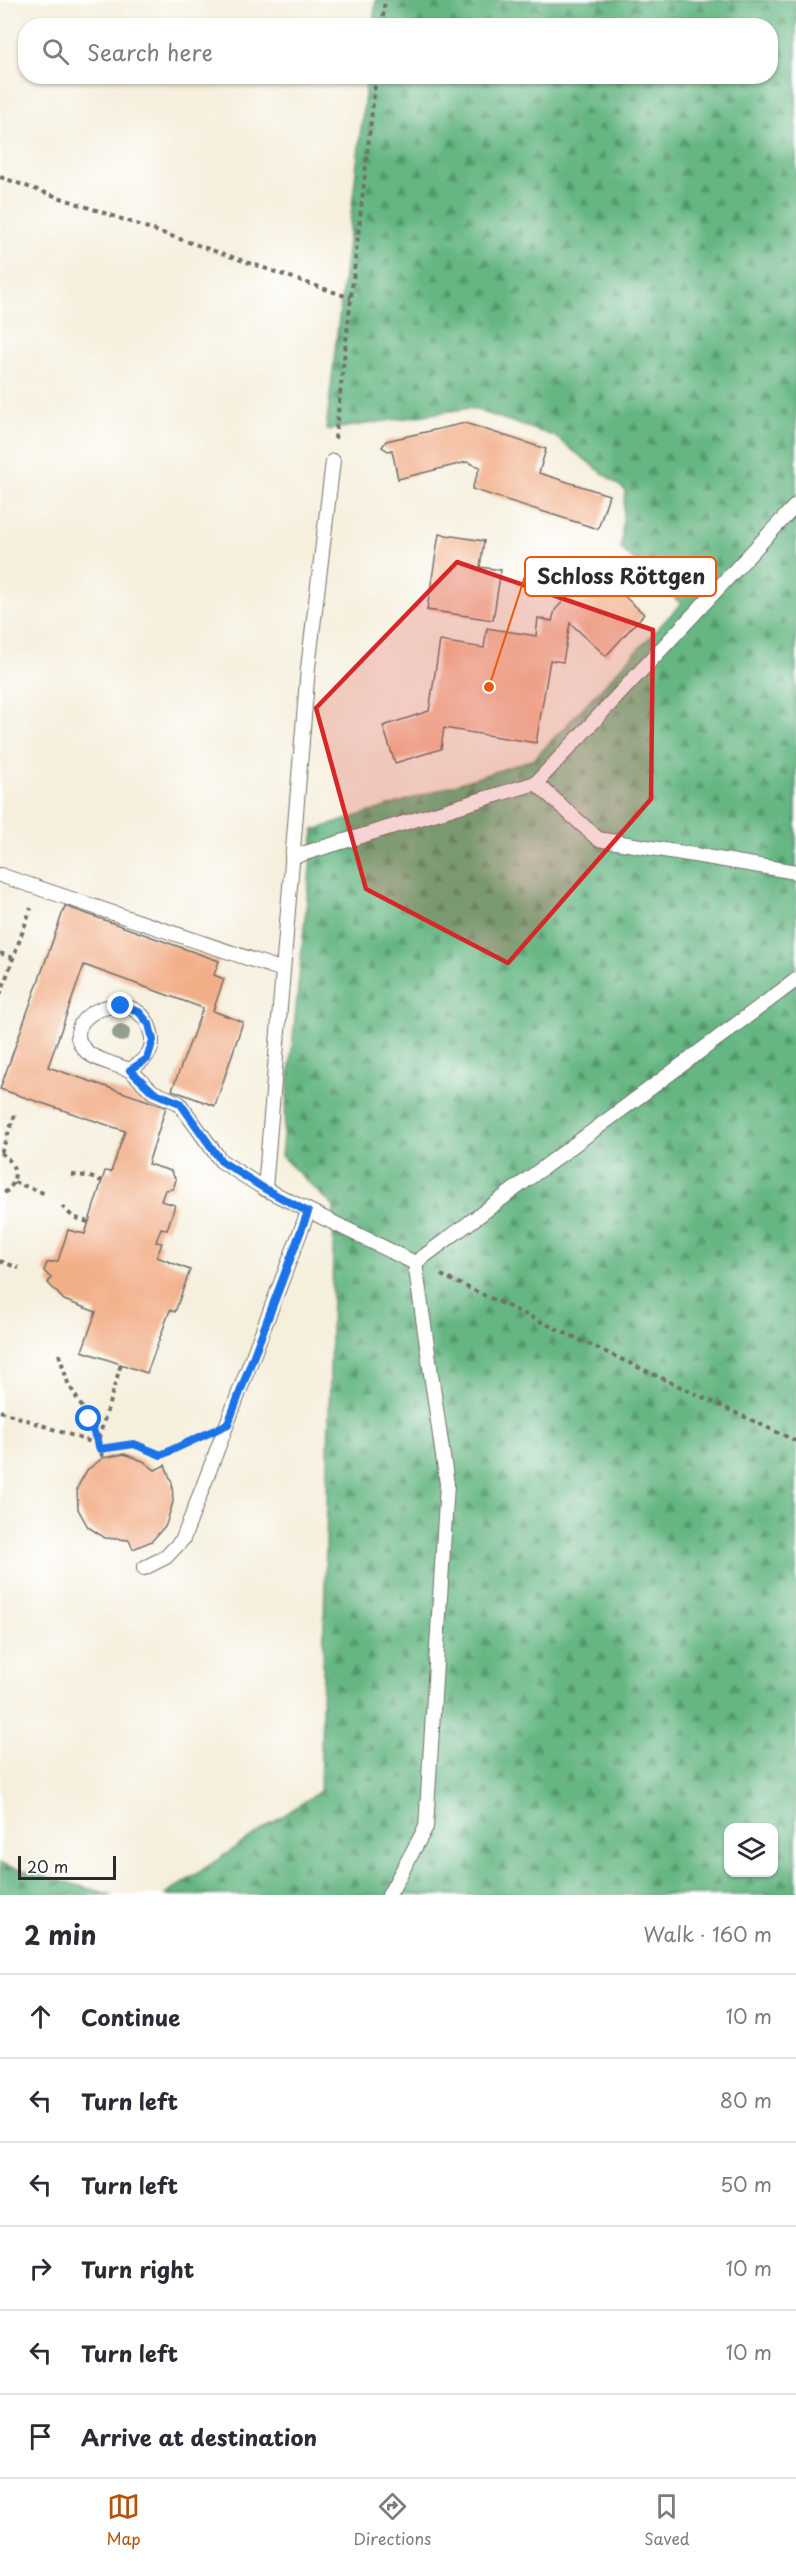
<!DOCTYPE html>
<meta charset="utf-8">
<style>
:root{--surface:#fff;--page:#f7f7f7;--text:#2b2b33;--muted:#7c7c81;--line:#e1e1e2;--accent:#b45309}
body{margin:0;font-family:"Playpen Sans",sans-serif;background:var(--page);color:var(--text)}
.controls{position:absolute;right:18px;bottom:18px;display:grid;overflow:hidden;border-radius:12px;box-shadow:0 2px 4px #0004}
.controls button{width:54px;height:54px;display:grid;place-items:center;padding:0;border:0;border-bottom:2px solid var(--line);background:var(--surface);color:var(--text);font:30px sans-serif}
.scale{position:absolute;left:18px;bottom:15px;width:98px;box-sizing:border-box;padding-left:6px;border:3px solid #2b2b2b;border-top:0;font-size:16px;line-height:21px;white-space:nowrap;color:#2b2b2b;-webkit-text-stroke:4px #fff;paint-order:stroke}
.stop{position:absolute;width:18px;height:18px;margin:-14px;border:4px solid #1a73e8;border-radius:50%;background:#fff}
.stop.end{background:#1a73e8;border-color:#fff;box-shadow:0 2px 6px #0008}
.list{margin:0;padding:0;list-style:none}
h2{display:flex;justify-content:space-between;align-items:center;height:78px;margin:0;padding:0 24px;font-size:26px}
h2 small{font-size:20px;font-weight:400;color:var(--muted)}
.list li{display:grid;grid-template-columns:39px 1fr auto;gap:18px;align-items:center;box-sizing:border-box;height:84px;padding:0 24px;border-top:2px solid var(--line)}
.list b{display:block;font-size:22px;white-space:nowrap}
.list em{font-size:20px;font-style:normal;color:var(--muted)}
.icon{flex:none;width:33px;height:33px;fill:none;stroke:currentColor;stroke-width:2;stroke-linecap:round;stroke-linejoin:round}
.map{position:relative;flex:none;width:796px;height:1895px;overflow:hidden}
.search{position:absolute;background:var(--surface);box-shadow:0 2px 4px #0004;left:18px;right:18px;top:18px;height:66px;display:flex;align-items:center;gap:15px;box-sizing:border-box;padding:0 21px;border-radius:24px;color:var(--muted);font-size:22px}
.sheet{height:582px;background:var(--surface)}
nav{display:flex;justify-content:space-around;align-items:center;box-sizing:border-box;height:84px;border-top:2px solid var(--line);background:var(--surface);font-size:16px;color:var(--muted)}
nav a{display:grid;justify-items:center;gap:3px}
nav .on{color:var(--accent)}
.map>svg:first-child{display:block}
</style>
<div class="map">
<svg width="796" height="1895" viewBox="0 0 796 1895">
<defs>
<pattern id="forest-firs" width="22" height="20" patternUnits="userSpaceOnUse" patternTransform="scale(1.5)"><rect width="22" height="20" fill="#65b682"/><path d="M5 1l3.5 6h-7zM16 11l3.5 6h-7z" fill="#53946b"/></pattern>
</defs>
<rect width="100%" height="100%" fill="#fff"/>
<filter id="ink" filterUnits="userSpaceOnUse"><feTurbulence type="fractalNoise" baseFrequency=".0167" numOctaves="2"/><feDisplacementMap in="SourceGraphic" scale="12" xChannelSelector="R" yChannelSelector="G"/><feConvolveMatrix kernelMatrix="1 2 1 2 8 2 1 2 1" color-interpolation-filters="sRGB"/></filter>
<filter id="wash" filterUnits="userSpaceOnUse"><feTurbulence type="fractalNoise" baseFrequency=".008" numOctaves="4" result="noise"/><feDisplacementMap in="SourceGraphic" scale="24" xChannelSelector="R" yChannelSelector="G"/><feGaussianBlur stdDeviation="1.35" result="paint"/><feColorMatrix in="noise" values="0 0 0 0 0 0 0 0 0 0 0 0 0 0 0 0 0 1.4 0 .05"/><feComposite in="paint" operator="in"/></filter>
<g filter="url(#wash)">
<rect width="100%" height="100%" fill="#f5efdc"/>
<g fill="url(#forest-firs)" stroke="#487056" stroke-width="1.5" fill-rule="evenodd">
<path d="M376,0h420v1895h-631l155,-104 14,-584 -53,-51 33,-326 220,-71 147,-155 -60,-55 4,-59 -71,-54 -84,-28 -144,22 41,-353 403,-1v-50l-397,-1zM728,1828h46v44h-46z"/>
<path d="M0,1864l113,31h-113z"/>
</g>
<g id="blocks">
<g fill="#f2ae87">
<path d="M465,423l81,26 -7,24 70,22 -11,34 -126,-40 8,-22 -13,-5 -69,17 -6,-29 -4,1 -6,-4 4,-6z"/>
<path d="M439,534l45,7 -4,26 21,3 -8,50 -66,-10z"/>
<path d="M593,568l51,46 -38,42 -36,-33 -7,39 -13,-2 -14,83 -92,-15 -3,21 -46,14 -12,-37 46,-15 11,-70 44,7 3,-20 49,8 2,-18 14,3 3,-11z"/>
<path d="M65,906l154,55 -5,14 10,4 -11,32 30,11 -28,84 -43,-16 31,-82 -119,-43 -36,102 118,40 -18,57 23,7 5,9 -3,9 -8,1 -4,11 14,4 -8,25 -6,-2 -5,14 6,1 -5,14 33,13 -15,42 -5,-2 -23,63 -65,-22 14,-39 -32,-12 -16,-17 3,-5 -7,-7 3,-8 11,-2 10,-31 17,4 20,-63 6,1 14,-41 -125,-42z"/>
<path d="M124,1454l19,7 12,9 10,-5 7,18 1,19 -7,23 -14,16 -19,8 -4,-9 -24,-2 -17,-11 -10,-18 -1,-21 10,-18 16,-12z"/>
</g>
</g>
</g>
<g filter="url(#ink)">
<use href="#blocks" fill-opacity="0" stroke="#727069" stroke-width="1.5"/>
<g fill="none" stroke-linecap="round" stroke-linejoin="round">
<defs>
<g id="service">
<path d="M333,461l-25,207 -43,521 150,74 32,221 -21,343 -37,68"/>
<path d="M536,783l260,-278"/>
<path d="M292,857l244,-74 62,56 198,33"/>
<path d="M0,875l283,95"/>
<path d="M130,1070c-11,-4 -36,-11 -43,-18 -37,-34 51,-74 64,-19 5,18 -8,28 -21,37l23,22 26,11 42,58 44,28"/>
<path d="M415,1263l381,-283"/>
<path d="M144,1568l22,-11 17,-18 125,-327"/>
</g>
</defs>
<use href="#service" stroke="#727069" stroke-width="16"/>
<g stroke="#727069" stroke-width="4" stroke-dasharray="4.5 4.5" stroke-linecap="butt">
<path d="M382,26l3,-26"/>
<path d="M0,177l351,121"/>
<path d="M335,439l41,-363"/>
<path d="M0,953l13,5"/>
<path d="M0,995l31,-87"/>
<path d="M0,1153c18,9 21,33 0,42"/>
<path d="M1,1153l15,-41"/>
<path d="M72,1175l15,1 15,5"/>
<path d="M14,1182l32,12"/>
<path d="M62,1206l11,11 15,5"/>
<path d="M0,1261l19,7"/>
<path d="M441,1275l355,166"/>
<path d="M59,1354l9,29 21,36 14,39"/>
<path d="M0,1411l97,33 24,-80"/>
<path d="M100,1449l34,-5 27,11 36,-17"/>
</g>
<use href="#service" stroke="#fff" stroke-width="14"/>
</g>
<circle fill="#939f8d" cx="121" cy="1033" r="9"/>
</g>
<g fill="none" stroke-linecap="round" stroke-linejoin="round" filter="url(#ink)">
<path stroke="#1a73e8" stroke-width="8" d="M89,1419l11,30 34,-5 27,11 67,-31 80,-212 -43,-23 -44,-28 -41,-58 -27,-11 -23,-22 17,-11 6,-19 -4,-16 -10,-12 -18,-6"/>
</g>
<path fill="#d62828" fill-opacity="0.2" stroke="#d62828" stroke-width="4.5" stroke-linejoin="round" d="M457,562l196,68 -2,169 -143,164 -142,-74 -50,-181z"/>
<path fill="none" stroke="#e8590c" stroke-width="2" d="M489 687L525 576"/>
<circle fill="#e8590c" stroke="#fff" stroke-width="2" cx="489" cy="687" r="6"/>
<rect fill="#fff" stroke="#e8590c" stroke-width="2" x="525" y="557" width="191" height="39" rx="6"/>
<g font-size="21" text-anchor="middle" font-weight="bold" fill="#2b2b2b">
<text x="621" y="584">Schloss Röttgen</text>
</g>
</svg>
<div class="controls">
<button><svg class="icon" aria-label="layers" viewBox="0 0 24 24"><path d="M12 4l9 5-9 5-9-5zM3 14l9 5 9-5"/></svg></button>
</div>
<div class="scale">20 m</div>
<div class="stop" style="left:89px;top:1419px"></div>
<div class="stop end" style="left:121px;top:1006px"></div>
<div class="search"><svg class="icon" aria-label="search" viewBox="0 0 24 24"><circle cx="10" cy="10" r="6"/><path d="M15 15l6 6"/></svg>Search here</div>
</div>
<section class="sheet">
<h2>2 min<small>Walk · 160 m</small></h2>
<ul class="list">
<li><svg class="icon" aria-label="ahead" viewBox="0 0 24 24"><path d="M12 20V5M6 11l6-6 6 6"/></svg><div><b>Continue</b></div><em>10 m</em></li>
<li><svg class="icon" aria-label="left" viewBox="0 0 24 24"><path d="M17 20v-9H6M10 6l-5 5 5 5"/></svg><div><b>Turn left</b></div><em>80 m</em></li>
<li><svg class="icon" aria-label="left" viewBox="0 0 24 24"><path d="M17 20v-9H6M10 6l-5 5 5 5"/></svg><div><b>Turn left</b></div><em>50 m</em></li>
<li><svg class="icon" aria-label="right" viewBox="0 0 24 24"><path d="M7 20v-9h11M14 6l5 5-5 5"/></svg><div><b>Turn right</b></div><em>10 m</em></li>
<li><svg class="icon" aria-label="left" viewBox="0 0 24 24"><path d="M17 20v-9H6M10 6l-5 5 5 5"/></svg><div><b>Turn left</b></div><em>10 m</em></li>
<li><svg class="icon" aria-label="arrive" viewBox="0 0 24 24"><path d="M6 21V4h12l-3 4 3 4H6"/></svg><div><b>Arrive at destination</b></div></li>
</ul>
</section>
<nav>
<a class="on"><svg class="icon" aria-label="map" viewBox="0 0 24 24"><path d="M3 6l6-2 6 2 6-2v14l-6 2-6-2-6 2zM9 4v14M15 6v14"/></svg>Map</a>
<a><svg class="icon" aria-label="directions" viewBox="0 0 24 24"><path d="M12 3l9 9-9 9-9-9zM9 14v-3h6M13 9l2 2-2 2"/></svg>Directions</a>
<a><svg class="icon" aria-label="saved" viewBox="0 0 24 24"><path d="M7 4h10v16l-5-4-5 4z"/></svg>Saved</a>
</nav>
